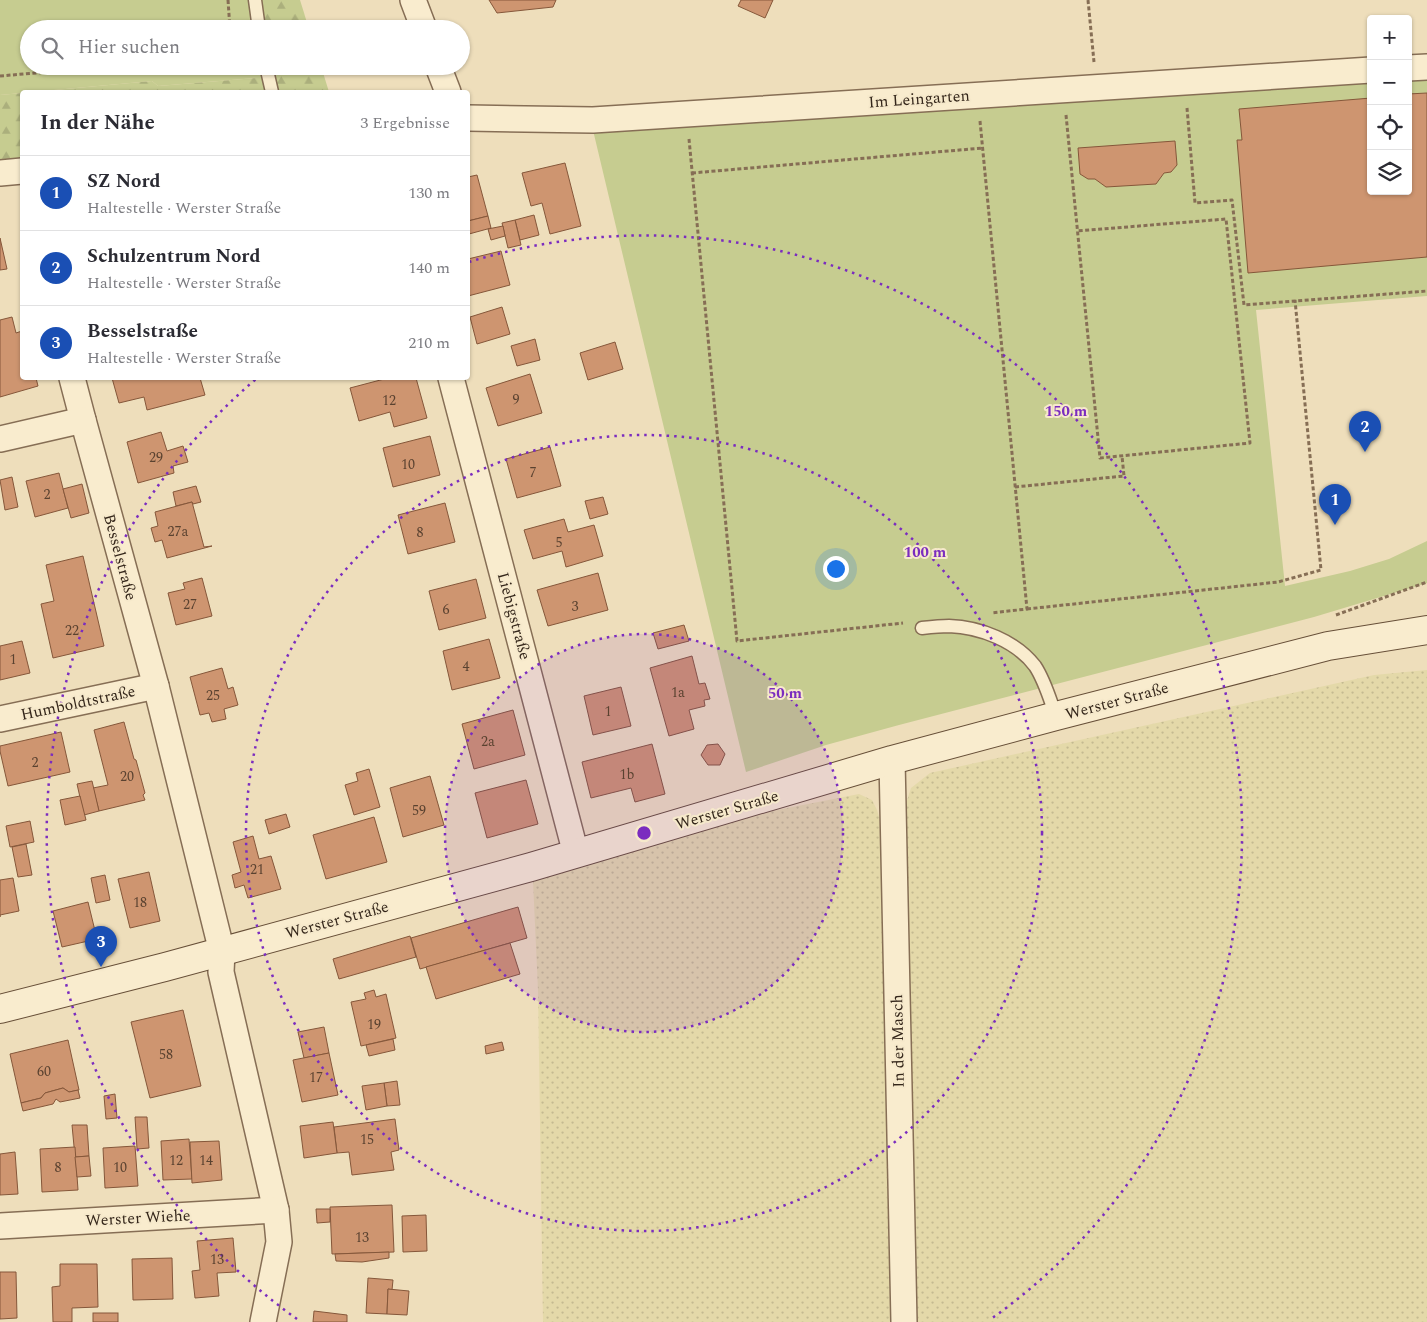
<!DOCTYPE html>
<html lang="de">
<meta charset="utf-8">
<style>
:root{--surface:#fff;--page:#f2f2f3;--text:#2b2b33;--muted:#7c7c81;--line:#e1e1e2;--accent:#1a73e8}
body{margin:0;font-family:Spectral,serif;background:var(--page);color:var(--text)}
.controls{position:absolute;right:15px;top:15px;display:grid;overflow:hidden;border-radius:5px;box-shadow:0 1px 4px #0004}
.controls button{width:45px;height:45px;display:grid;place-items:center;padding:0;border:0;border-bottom:1px solid var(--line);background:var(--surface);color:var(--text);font:25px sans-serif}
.you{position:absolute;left:835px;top:568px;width:18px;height:18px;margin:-12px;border:4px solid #fff;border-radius:50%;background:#1a73e8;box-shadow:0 0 0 8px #1a73e833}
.badge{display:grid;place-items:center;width:32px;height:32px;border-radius:50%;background:var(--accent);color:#fff;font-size:16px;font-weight:700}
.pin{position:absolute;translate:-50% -41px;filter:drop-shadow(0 1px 2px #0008)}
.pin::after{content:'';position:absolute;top:26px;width:18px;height:15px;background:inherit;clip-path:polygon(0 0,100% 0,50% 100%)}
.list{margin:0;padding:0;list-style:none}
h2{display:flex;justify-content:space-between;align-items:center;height:65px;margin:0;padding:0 20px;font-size:21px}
h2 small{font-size:16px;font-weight:400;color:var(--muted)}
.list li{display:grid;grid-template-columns:32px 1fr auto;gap:15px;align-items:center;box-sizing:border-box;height:75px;padding:0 20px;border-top:1px solid var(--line)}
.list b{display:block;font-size:19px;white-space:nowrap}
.list p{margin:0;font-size:16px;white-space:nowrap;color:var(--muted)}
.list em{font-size:16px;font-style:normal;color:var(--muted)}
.icon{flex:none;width:28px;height:28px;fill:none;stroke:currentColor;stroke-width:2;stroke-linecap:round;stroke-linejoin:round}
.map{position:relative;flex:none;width:1427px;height:1322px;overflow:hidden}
.search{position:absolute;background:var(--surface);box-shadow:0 1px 4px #0004;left:20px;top:20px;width:450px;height:55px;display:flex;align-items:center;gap:12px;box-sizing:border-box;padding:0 18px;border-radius:28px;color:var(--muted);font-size:19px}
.panel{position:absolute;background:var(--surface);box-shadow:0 1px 4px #0004;left:20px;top:90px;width:450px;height:290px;border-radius:5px}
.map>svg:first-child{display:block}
</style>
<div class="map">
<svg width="1427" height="1322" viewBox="0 0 1427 1322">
<defs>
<pattern id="farmland-dots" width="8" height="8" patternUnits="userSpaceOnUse" patternTransform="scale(1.25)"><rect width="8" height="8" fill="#e4d9a9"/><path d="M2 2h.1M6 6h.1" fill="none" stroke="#c4ba91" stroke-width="1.8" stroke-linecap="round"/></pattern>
<pattern id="forest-firs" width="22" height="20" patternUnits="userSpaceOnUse" patternTransform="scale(1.25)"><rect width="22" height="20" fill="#c6cc90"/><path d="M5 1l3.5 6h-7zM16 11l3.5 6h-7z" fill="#abaf7c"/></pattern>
</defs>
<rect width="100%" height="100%" fill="#eedebb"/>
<g fill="url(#farmland-dots)">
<path d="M1427,670v652h-511l-13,-509 8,-25 19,-15 444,-98z"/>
<path d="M859,794l13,6 5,10 5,17 10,495h-349l-5,-332 -5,-109 224,-67z"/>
</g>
<g fill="#c6cc90">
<path d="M0,0h251l2,29h-224v37h227l1,12 -99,8 -6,-5 -152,14z"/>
<path d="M1427,72v224l-171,14 29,276 65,-15 39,-12 38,-18v42l-113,34 -415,108 -73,20 -80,27 -154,-646 779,-51v116h37v-118z"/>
</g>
<g fill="url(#forest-firs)">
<path d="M251,0h49l9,29h-56z"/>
<path d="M256,66h65l8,26h-307v70l-22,3v-70l152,-14 6,5 98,-8z"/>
</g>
<g fill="#ce9570" stroke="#85573a">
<path d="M489,0h67l-3,7 -56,6z"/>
<path d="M741,0h32l-8,18 -27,-12z"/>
<path d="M1427,93v164l-179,16 -11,-133h5l-3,-31 132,-11v93h37v-97z"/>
<path d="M1175,141l2,24 -6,7 -7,1 -8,11 -50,3 -11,-8h-7l-8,-5 -2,-26z"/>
<path d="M565,163l16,63 -31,8 -8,-31 -11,3 -9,-33z"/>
<path d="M477,175l11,41 -20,5v-44z"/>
<path d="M534,215l5,20 -19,5 -5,-20z"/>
<path d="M488,216l3,12 -22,6 -1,-13z"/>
<path d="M515,220l6,25 -13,3 -6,-25z"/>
<path d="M503,226l2,10 -14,4 -3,-11z"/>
<path d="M0,238l7,31 -7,1z"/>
<path d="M501,251l9,34 -42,11v-37z"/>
<path d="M502,307l8,27 -33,10 -7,-27z"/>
<path d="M12,317l4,16 6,-2v47h14l2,8 -38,11v-77z"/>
<path d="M535,339l5,21 -23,6 -6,-20z"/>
<path d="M615,342l8,27 -35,11 -8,-27z"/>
<path d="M530,374l12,39 -44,13 -12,-38z"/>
<path d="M112,378h88l5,17 -58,15 -3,-13 -25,6z"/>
<path d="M388,378h28l11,40 -33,9 -4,-15 -31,9 -9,-33z"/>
<path d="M161,432l6,19 16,-5 5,16 -15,4 1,7 -36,10 -11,-41z"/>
<path d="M430,436l10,39 -47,12 -10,-39z"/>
<path d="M550,447l11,39 -44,12 -11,-39z"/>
<path d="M59,473l9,35 -33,9 -9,-36z"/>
<path d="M12,477l6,30 -13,3 -5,-30z"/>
<path d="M82,484l7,29 -18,5 -8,-29z"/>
<path d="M196,486l5,16 -8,2 -1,-2 -16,4 -3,-14z"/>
<path d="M603,497l5,17 -18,5 -5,-18z"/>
<path d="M192,502l12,45 8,-1 -45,12 -5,-18 -7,2 -4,-14 7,-2 -3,-14z"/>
<path d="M445,503l10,39 -47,12 -10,-39z"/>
<path d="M564,519l4,13 26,-7 9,31 -37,11 -4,-16 -29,8 -9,-29z"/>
<path d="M83,556l21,90 -51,12 -12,-54 13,-3 -8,-36z"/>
<path d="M598,573l10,37 -60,16 -11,-36z"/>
<path d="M202,578l10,38 -36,9 -8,-32 17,-4 -2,-6z"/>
<path d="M476,579l10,39 -47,12 -10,-39z"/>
<path d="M684,625l5,16 -31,8 -5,-16z"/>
<path d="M489,639l11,39 -48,12 -9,-39z"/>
<path d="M22,641l8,32 -30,7v-34z"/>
<path d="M692,656l7,28 6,-1 5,16 -6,1 1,6 -16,4 5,19 -25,7 -19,-68z"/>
<path d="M222,668l6,21 5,-2 5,18 -14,4 2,10 -14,3 -3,-9 -9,2 -10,-38z"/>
<path d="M621,687l10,39 -38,9 -9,-39z"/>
<path d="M513,710l12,45 -51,14 -12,-45z"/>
<path d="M124,722l10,37 2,1 9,33 -2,2 2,5 -46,11 -6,-23 15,-3 -14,-55z"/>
<path d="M61,732l9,40 -62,14 -8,-35v-5z"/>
<path d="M652,744l13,50 -30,8 -4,-14 -40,10 -9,-36z"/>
<path d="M718,744l7,10 -5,11h-12l-7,-10 6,-10z"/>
<path d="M369,769l11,38 -26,8 -9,-30 13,-4 -2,-8z"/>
<path d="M430,776l14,49 -41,12 -13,-49z"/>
<path d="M526,780l12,44 -51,14 -12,-45z"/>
<path d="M92,781l7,30 -15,4 -7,-31z"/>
<path d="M80,796l6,24 -21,5 -5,-25z"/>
<path d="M286,814l4,13 -21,7 -4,-14z"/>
<path d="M374,817l13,45 -61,17 -13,-44z"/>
<path d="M30,821l4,21 -24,5 -4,-21z"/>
<path d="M253,836l6,23 12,-3 10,33 -33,9 -4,-13 -9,3 -3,-13 9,-3 -8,-30z"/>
<path d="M26,844l6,31 -14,2 -6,-30z"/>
<path d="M149,872l11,49 -30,7 -12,-49z"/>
<path d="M105,875l5,25 -14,3 -5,-25z"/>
<path d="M13,878l6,33 -19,4v2v-37z"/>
<path d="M88,902l9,37 -35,8 -9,-36z"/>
<path d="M518,907l9,31 -107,31 -9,-31z"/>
<path d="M410,936l6,21 -77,22 -6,-20z"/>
<path d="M510,943l10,31 -84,25 -10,-32z"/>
<path d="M374,990l2,7 10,-3 10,44 -35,8 -10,-44 15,-3 -2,-6z"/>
<path d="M183,1010l18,76 -51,12 -19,-76z"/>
<path d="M324,1027l5,26 -25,5 -6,-26z"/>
<path d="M393,1039l2,11 -26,6 -3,-11z"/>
<path d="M68,1040l11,50 -10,2 -6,-4 -18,5 -4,5 -20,5 -11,-49z"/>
<path d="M502,1042l2,8 -18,4 -1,-8z"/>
<path d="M329,1053l9,42 -36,7 -9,-42z"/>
<path d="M397,1081l3,24 -13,1 -3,-23z"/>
<path d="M384,1083l3,23 -21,4 -4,-24z"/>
<path d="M63,1088l6,4 9,-2 2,8 -20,4 -4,-3 -3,5 -30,7 -2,-8 20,-5 4,-5z"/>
<path d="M115,1094l2,24 -11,1 -2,-23z"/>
<path d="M135,1117h12l2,31 -12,1z"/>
<path d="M395,1119l4,31 -8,2 3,18 -42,5 -3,-23 -12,1 -3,-26z"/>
<path d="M333,1122l4,31 -33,5 -4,-32z"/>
<path d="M72,1125h15l2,31 -14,1z"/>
<path d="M189,1139l3,40 -29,1 -2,-39z"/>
<path d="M219,1141l3,39 -30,3 -2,-41z"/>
<path d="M135,1146l3,40 -33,2 -2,-40z"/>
<path d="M75,1147l3,43 -36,2 -2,-43z"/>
<path d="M15,1152l3,42 -18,1v-41z"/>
<path d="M89,1156l2,20 -14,1 -2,-20z"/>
<path d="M392,1205l2,47 -62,2 -2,-47z"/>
<path d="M316,1209h14v13l-13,1z"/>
<path d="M426,1215l1,36 -24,1 -1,-36z"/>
<path d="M233,1238l3,34 -19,1 2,23 -24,2 -3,-27 8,-1 -3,-29z"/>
<path d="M389,1252v6l-27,4 -26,-1 -1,-7z"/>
<path d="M172,1258l1,41 -40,1 -1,-41z"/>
<path d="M60,1264h37l1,43 -26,1v14h-19l-1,-35 8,-1z"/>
<path d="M0,1272h16l1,46 -17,1z"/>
<path d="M368,1278l25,2 -1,10 -4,-1 -1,25 -21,-1z"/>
<path d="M388,1289l21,2 -2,24 -20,-1z"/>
<path d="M314,1311l33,4v7h-34z"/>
<rect x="93" y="1313" width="25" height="9"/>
</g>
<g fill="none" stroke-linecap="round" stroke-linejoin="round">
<defs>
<g id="service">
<path d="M255,0l4,29"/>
<path d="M266,66l6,26"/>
<path d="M922,628c9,-1 18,-2 27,-2 31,1 67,15 86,40 10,15 15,34 21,50"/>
</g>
<g id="minor">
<path d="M413,0l11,29"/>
<path d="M438,66l10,26"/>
<path d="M1408,68l19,-1"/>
<path d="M468,118l125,2 778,-50"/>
<path d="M0,173l22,-2"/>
<path d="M72,378l11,42 73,266 66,266 -1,20 55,238 3,32 -16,80"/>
<path d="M451,378l125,476"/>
<path d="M0,439l83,-19"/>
<path d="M0,719l156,-33"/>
<path d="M892,760l12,562"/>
<path d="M0,1226l276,-16"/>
</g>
<path id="secondary" d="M0,1009l165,-42 366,-100 361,-107 164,-44 272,-70 99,-16"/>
</defs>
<use href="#service" stroke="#866e55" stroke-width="15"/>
<use href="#minor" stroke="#866e55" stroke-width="28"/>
<use href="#secondary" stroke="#674f38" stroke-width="30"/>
<g stroke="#866e55" stroke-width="3" stroke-dasharray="4 2.5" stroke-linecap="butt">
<path d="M228,0l2,29"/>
<path d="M1088,0l6,62"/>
<path d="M0,76l117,-10"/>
<path d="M1187,108l8,95 37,-3 12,105 183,-14"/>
<path d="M1066,115l34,343 150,-15 -24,-224 -149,12"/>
<path d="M980,121l47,488 -36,4"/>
<path d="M689,139l48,502 166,-18"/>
<path d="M692,173l291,-25"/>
<path d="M1015,487l109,-11 -2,-20"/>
<path d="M1027,609l251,-27 43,-12 -26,-270"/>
<path d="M1336,615l91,-33"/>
</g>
<use href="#service" stroke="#f9ecce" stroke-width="12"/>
<use href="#minor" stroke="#f9ecce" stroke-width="25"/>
<use href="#secondary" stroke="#f9ecce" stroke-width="28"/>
</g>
<circle cx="644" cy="833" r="199" fill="#7b2cbf" fill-opacity=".12"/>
<g fill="none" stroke="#7b2cbf" stroke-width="2.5" stroke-dasharray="2.5 5">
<circle cx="644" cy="833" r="199"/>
<circle cx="644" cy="833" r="398"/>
<path d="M297 1319A597 597 0 0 1 256 379M469 262A597 597 0 0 1 991 1319"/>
</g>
<g text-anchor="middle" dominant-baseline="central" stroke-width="4" stroke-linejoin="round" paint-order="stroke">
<g font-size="14" fill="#5a4230">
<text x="516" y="399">9</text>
<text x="389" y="400">12</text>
<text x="156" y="457">29</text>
<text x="408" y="464">10</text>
<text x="533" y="472">7</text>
<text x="47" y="494">2</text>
<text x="178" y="531">27a</text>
<text x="420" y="532">8</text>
<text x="559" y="542">5</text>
<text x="190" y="604">27</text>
<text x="575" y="606">3</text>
<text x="446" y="609">6</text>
<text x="72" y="630">22</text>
<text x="13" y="659">1</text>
<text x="466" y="666">4</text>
<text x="678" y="692">1a</text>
<text x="213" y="695">25</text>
<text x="608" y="711">1</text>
<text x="488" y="741">2a</text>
<text x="35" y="762">2</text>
<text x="627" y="774">1b</text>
<text x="127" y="776">20</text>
<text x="419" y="810">59</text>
<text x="257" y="869">21</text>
<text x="140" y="902">18</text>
<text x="374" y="1024">19</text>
<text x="166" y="1054">58</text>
<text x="44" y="1071">60</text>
<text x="316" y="1077">17</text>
<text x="367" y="1139">15</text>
<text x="176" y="1160">12</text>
<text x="206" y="1160">14</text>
<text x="58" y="1167">8</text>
<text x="120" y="1167">10</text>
<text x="362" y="1237">13</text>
<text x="217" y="1259">13</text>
</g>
<g font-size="16" fill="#34261a" stroke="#f6e9cb">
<text transform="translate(919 99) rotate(-4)">Im Leingarten</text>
<text transform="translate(120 557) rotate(75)">Besselstraße</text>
<text transform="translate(514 616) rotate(75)">Liebigstraße</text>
<text transform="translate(1117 701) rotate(-15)">Werster Straße</text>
<text transform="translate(78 703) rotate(-12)">Humboldtstraße</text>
<text transform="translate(727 810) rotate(-16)">Werster Straße</text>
<text transform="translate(337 920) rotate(-15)">Werster Straße</text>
<text transform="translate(898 1041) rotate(-91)">In der Masch</text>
<text transform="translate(138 1218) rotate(-3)">Werster Wiehe</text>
</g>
</g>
<circle cx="644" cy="833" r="8" fill="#7b2cbf" stroke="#f6e9cb" stroke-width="2.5"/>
<g font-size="15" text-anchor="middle" font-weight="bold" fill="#7b2cbf" stroke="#f6e9cb" stroke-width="4" stroke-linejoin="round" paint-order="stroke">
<text x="1066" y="416">150 m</text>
<text x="925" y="557">100 m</text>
<text x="785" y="698">50 m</text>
</g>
</svg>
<div class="controls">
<button>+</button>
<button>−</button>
<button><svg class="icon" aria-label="locate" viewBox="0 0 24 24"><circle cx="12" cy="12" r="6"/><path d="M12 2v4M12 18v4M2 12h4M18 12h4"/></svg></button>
<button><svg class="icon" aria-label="layers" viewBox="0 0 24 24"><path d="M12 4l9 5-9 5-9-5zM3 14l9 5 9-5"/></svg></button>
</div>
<div class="you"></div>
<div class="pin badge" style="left:1335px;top:525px;background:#1a4fb4">1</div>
<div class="pin badge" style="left:1365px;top:452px;background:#1a4fb4">2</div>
<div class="pin badge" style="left:101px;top:967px;background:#1a4fb4">3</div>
<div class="search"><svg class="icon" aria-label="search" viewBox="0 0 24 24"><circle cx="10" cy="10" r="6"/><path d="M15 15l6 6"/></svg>Hier suchen</div>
<section class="panel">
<h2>In der Nähe<small>3 Ergebnisse</small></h2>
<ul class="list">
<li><span class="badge" style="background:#1a4fb4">1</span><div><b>SZ Nord</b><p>Haltestelle · Werster Straße</p></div><em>130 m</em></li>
<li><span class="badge" style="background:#1a4fb4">2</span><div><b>Schulzentrum Nord</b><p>Haltestelle · Werster Straße</p></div><em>140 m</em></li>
<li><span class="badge" style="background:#1a4fb4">3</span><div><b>Besselstraße</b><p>Haltestelle · Werster Straße</p></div><em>210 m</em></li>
</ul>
</section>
</div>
